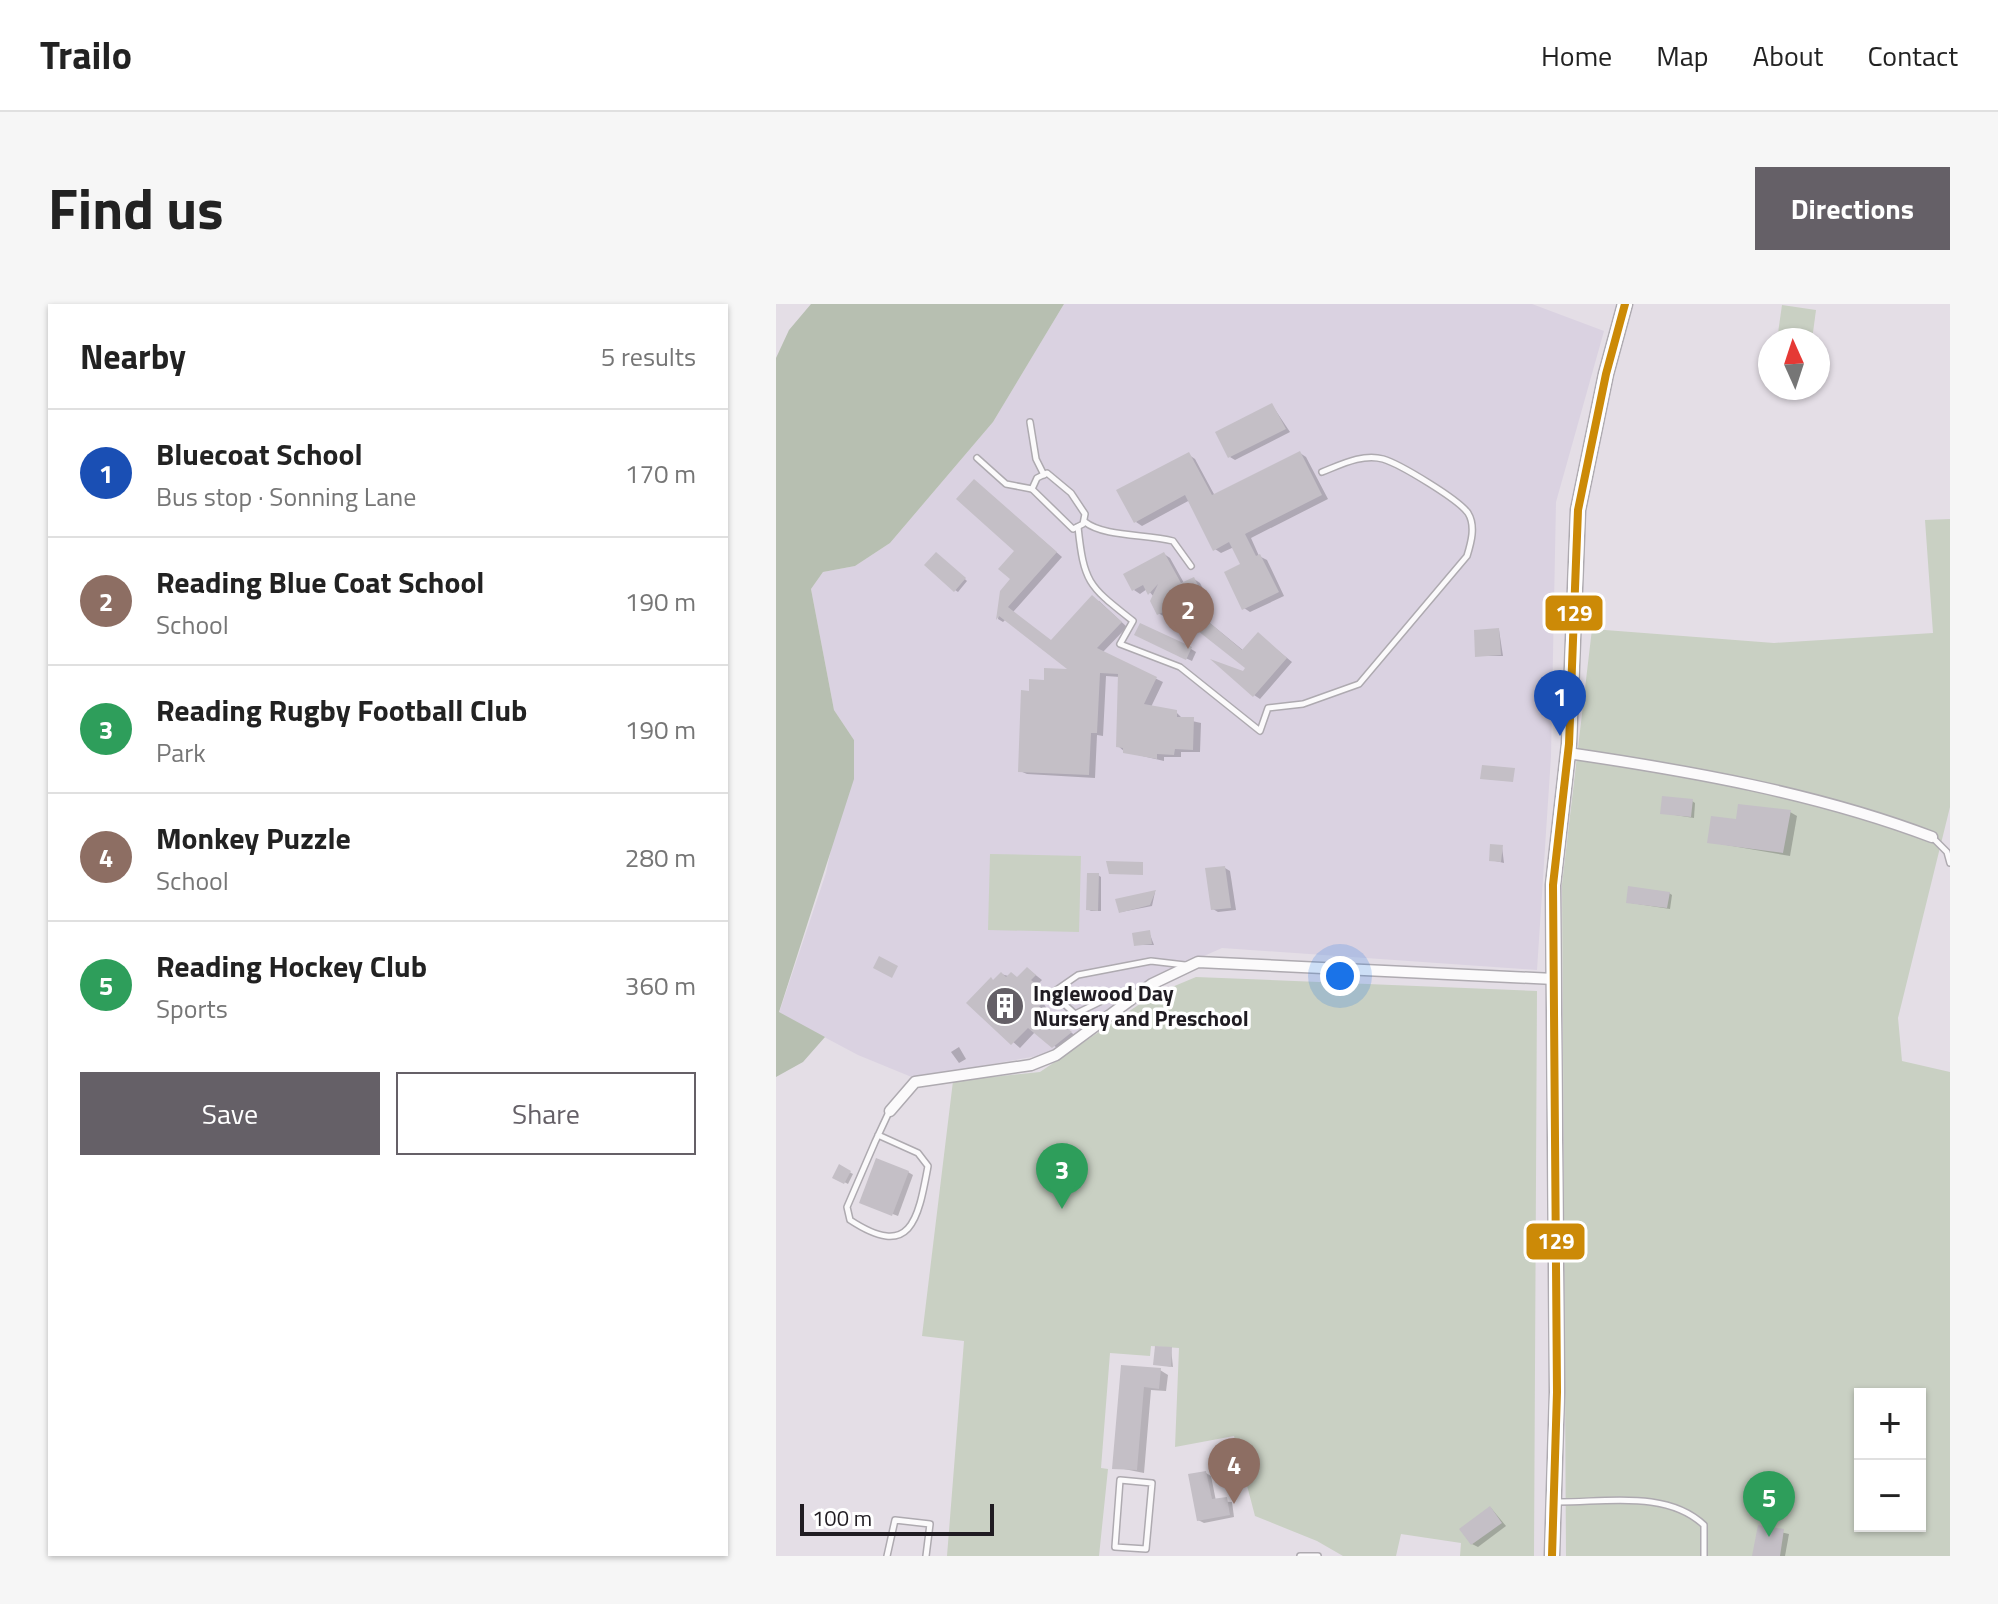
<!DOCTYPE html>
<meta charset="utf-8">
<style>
:root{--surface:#fff;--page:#f6f6f6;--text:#222;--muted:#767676;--line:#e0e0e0;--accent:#656067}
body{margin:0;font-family:"Titillium Web",sans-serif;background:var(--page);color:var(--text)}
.controls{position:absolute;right:24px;bottom:24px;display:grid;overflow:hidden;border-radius:0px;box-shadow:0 2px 6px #0004}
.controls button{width:72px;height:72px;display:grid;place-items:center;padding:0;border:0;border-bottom:2px solid var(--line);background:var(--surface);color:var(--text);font:40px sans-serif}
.compass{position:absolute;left:982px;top:24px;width:72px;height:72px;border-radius:50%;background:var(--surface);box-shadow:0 2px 6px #0004;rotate:357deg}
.scale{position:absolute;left:24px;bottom:20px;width:194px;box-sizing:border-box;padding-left:8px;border:4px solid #201c22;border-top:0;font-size:22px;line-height:28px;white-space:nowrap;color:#201c22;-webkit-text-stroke:6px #fff;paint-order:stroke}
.you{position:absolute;left:564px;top:672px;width:28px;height:28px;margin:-20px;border:6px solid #fff;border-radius:50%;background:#1a73e8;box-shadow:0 0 0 12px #1a73e833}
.badge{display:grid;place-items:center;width:52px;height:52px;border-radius:50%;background:var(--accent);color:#fff;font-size:26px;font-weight:700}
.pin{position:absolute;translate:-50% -66px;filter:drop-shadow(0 2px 4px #0008)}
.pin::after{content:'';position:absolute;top:42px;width:28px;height:24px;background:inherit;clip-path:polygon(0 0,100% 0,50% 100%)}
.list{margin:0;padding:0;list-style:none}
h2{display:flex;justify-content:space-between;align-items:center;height:104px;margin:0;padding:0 32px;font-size:34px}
h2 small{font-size:26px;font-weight:400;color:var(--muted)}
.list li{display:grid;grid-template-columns:52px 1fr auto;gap:24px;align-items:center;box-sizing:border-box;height:128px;padding:0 32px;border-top:2px solid var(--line)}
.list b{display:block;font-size:30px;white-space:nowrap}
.list p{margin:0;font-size:26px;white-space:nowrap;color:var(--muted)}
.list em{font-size:26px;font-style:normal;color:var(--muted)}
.actions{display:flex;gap:16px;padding:24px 32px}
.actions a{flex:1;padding:18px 0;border:2px solid var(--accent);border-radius:0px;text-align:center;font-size:28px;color:var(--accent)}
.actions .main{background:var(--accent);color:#fff}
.map{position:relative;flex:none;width:1174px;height:1252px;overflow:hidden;border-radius:0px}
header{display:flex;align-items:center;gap:48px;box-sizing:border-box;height:112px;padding:0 40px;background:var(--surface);border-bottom:2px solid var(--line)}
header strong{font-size:38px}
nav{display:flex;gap:44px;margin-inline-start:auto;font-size:28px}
.intro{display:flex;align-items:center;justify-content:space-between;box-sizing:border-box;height:192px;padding:0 48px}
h1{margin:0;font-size:56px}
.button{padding:20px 36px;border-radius:0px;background:var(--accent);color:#fff;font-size:28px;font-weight:700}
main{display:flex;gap:48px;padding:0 48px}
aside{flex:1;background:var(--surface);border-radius:0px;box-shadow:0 2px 6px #0004}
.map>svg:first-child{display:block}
</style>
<header>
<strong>Trailo</strong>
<nav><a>Home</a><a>Map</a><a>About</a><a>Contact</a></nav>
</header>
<div class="intro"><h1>Find us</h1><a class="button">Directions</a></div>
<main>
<aside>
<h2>Nearby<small>5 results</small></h2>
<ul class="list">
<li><span class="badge" style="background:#1a4fb4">1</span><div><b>Bluecoat School</b><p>Bus stop · Sonning Lane</p></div><em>170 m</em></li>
<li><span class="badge" style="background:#8d6e63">2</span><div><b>Reading Blue Coat School</b><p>School</p></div><em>190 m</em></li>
<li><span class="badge" style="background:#2e9e5b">3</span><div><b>Reading Rugby Football Club</b><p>Park</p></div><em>190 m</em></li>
<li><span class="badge" style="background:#8d6e63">4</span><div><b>Monkey Puzzle</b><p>School</p></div><em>280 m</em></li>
<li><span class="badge" style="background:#2e9e5b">5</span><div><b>Reading Hockey Club</b><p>Sports</p></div><em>360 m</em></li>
</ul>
<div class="actions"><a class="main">Save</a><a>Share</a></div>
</aside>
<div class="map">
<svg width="1174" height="1252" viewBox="0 0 1174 1252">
<rect width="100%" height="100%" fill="#e4dee6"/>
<path fill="#dad2e1" d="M288,0h468l72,27 -48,171 -5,254 -14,214 -315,-22 -79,35 -89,70 -140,25 -56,-23 -79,-42 47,-140 28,-133 -20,-30 -23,-121 12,-17 32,-6 35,-23 103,-121z"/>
<g fill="#c9d0c3" fill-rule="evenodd">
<path d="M1006,1l34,5 -4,30h-35z"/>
<path d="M1174,215v288l-52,211 4,43 48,11v484h-384l-4,-672 30,-255 182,14 159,-10 -8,-113zM1084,1090h60v132h-60z"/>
<path d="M214,550l91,2 -2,76 -91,-2z"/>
<path d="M420,673l341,14 -3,565h-74l1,-13 -60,-9 -5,22h-53l-26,-15 -62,-25 -21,-80 -59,11 4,-99 -28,-2 -1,10 -40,-3 -9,115 7,1 -9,87h-152l17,-215 -42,-5 31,-255 87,-9 113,-77z"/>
</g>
<path fill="#b7bfb1" d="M35,0h253l-71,118 -103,121 -35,23 -32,6 -12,17 23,121 20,30v39l-75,233 46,25 -22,25 -27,15v-719l13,-28z"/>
<g fill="#0003">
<path d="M496,101l18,27 -55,28 -5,-3z"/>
<path d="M524,149l6,4 22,42 -77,39 8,18 8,4 17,36 -34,16 -6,-4 -2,-43 -8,-18 -13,6 -6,-4 -25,-49 -48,26 -6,-4 53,-67 6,4 20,37z"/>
<path d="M199,177l87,76 -49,55 39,30 47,-41 28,26 -25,26 61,29 -12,25 25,5 7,7 18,4 -1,29h-19v5h-17v4l-39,-9 -7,-6 2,-69 -14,-1 -3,60 -6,-1 -2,43 -68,-4 -7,-3 10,-78 43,-22 -67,-52 -3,3 -5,-3 4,-27 11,-13 4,-28z"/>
<path d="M388,250l6,4 14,25 10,-4 6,4 7,14 -18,9 55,45 14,-17 34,28 -32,37 -6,-4 -10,-21 4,-6 -72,-57 -11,6 -7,-4 -4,-16 -7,-8 -7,5 -6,-4z"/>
<path d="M163,252l28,25 -9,11 -3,-2z"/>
<path d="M723,326l4,26h-26z"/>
<path d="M366,334l49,11 5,3 -4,9z"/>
<path d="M916,497l3,2 -1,15 -32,-5z"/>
<path d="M1014,508l7,4 -7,40 -81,-14 28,-20z"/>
<path d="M726,543l2,16 -13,-3z"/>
<path d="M449,564l5,3 6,39 -18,2 -5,-3z"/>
<path d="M322,571l3,2v34h-10l-3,-2z"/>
<path d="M379,588l-3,14 -31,6z"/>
<path d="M893,589l3,2 -2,14 -39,-6z"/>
<path d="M373,628l5,13h-18z"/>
<path d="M252,665l14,11 -5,5 6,6 -4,5 8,13 -2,3 32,25 -17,13 -25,-18 -15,16 -51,-45 32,-29 18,5z"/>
<path d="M183,743l7,12 -7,4 -8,-11z"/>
<path d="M64,863l13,7 -5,10 -13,-7z"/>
<path d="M132,868l5,3 -15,41 -34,-13z"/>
<path d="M395,1045l2,18 -18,-3z"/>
<path d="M347,1063l37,3 8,5 -2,16 -15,-1 -7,83 -30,-6z"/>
<path d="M430,1169l5,3 5,25 16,1 2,15 -30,6 -6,-3z"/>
<path d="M715,1204l15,18 -28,21 -6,-3z"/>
<path d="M983,1223l30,7 -4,22h-31z"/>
</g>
<g fill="#c4bfc6">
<path d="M496,99l14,26 -58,29 -13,-26z"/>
<path d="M524,147l22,44 -77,39 11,22 4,-2 19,38 -37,18 -18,-38 16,-8 -11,-22 -16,9 -28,-56 -51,28 -18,-33 73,-38 23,43z"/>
<path d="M198,175l83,73 -49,55 43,33 41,-45 30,27 -25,26 60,29 -13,27 33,6v7h17l-1,33 -18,-1 -1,6 -17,-1v5l-34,-6v-5l-7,-1 2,-73 -18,-1 -3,60h-6l-2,42 -71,-3 3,-82 8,1v-12l15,1v-12l23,1 -68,-53 -3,4 4,-29 10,-12 -12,-10 16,-18 -58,-52z"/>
<path d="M160,248l30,26 -12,14 -30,-27z"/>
<path d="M388,248l17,31 13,-6 8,17 -17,8 57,48 16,-18 29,26 -34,39 -43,-38 33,12 2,-3 -75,-59 -13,6 -7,-14 8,-17 -10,11 -5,-10 -11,6 -9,-17z"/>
<path d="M364,319l52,24 -6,13 -52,-25z"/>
<path d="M723,324l2,27 -26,2 -1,-27z"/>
<path d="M706,461l33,3 -2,14 -33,-3z"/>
<path d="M886,492l31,3 -2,18 -31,-3z"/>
<path d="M962,500l53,6 -8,43 -76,-10 4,-27 25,3z"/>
<path d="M714,540l13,1 -2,17 -12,-1z"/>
<path d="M330,557l37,1v13l-34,-1z"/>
<path d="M449,562l6,42 -20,2 -6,-42z"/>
<path d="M311,569h12l-1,38 -12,-1z"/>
<path d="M852,582l42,6 -3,16 -41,-5z"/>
<path d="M380,586l-6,15 -31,8 -4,-14z"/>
<path d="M374,626l2,14 -18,2 -2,-13z"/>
<path d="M103,652l19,10 -6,12 -19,-10z"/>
<path d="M251,663l9,8 -5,5 7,6 -5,5 8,13 -2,3 33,25 -20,16 -24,-20 -17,17 -45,-42 25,-26 2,3 8,-8 5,5 5,-5 6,5z"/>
<path d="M100,854l33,13 -17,45 -33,-13z"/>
<path d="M63,860l12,7 -7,13 -12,-6z"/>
<path d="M379,1042l17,1 -1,20 -18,-2z"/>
<path d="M345,1061l40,3 -2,21 -15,-2 -7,83 -25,-1z"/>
<path d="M430,1167l6,28 15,-2 3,18 -33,6 -9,-47z"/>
<path d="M714,1202l12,17 -31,22 -12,-16z"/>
<path d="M982,1221l26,4 -4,27h-28z"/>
</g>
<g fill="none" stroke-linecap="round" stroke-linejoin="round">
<defs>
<g id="lane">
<path d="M254,118l6,37 8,16"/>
<path d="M201,154l29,26 26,5"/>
<path d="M271,169l24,20 14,21 -2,10 -10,5 -41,-40 5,-11z"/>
<path d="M309,218c19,15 62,12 88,19l18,25"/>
<path d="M302,223c6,57 11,59 55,94l-13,23 60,23 80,64 8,-23 35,-4 56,-20 108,-128c4,-13 9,-30 1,-43 -10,-14 -68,-49 -85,-54 -20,-6 -43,6 -61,13"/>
<path d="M1157,534l14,14 3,11"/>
<path d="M338,691l-39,19 -23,-21 26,-18 73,-14 34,4"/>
<path d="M102,831l40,18 10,13c-10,54 -17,94 -78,54l-3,-13 28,-65 14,-30"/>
<path d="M344,1176l32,3 -6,66 -31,-2z"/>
<path d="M778,1198c49,1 112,-13 150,23v31"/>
<path d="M111,1252l8,-36 35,4 -4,32"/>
<path d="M524,1252h18"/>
</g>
<g id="street">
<path d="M792,449c122,18 248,40 364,84"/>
<path d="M114,807l25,-29 116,-17 25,-10 96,-71 46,-22 356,17"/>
</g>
<path id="secondary" d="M776,1252l5,-164 -4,-507 16,-141 9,-234 28,-136 19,-70"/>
</defs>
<use href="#lane" stroke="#aeaab0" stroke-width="8"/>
<use href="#street" stroke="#aeaab0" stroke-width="13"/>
<use href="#secondary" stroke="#aeaab0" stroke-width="17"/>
<use href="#lane" stroke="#fbfafb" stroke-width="5"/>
<use href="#street" stroke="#fbfafb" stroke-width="10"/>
<use href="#secondary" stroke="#fbfafb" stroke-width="14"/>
<defs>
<path id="bus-1" d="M776,1252l5,-164 -4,-507 16,-141 9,-234 28,-136 19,-70"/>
</defs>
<use href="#bus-1" stroke="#fff" stroke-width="14"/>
<use href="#bus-1" stroke="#cc8a07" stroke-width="8"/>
</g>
<defs>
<symbol id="building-disc" viewBox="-11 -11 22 22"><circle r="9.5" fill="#656067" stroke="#fff"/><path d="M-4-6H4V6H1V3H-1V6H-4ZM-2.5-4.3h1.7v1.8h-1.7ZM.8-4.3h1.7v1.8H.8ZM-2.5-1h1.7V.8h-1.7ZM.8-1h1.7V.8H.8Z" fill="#fff"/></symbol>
</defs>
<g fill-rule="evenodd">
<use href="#building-disc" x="207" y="680" width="44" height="44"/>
</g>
<g text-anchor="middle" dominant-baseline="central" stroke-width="7" stroke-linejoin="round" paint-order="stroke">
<g font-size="22" font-weight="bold" fill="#201c22" stroke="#fff" text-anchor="start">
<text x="257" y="689">Inglewood Day<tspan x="257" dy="25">Nursery and Preschool</tspan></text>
</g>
</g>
<g stroke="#fff" stroke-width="3">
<rect x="768" y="290" width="60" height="38" rx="8" fill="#cc8a07"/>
<rect x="749" y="918" width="61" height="39" rx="8" fill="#cc8a07"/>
</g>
<g font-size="22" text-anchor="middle" font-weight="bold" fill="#fff">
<text x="798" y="317">129</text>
<text x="780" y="945">129</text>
</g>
</svg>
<div class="controls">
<button>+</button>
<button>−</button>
</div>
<svg class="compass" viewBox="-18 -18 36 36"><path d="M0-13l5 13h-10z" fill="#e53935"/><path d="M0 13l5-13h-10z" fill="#767676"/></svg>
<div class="scale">100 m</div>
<div class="you"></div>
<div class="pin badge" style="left:784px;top:432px;background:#1a4fb4">1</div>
<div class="pin badge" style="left:412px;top:345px;background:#8d6e63">2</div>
<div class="pin badge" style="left:286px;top:905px;background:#2e9e5b">3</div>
<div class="pin badge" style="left:458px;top:1200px;background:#8d6e63">4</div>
<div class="pin badge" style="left:993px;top:1233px;background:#2e9e5b">5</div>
</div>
</main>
